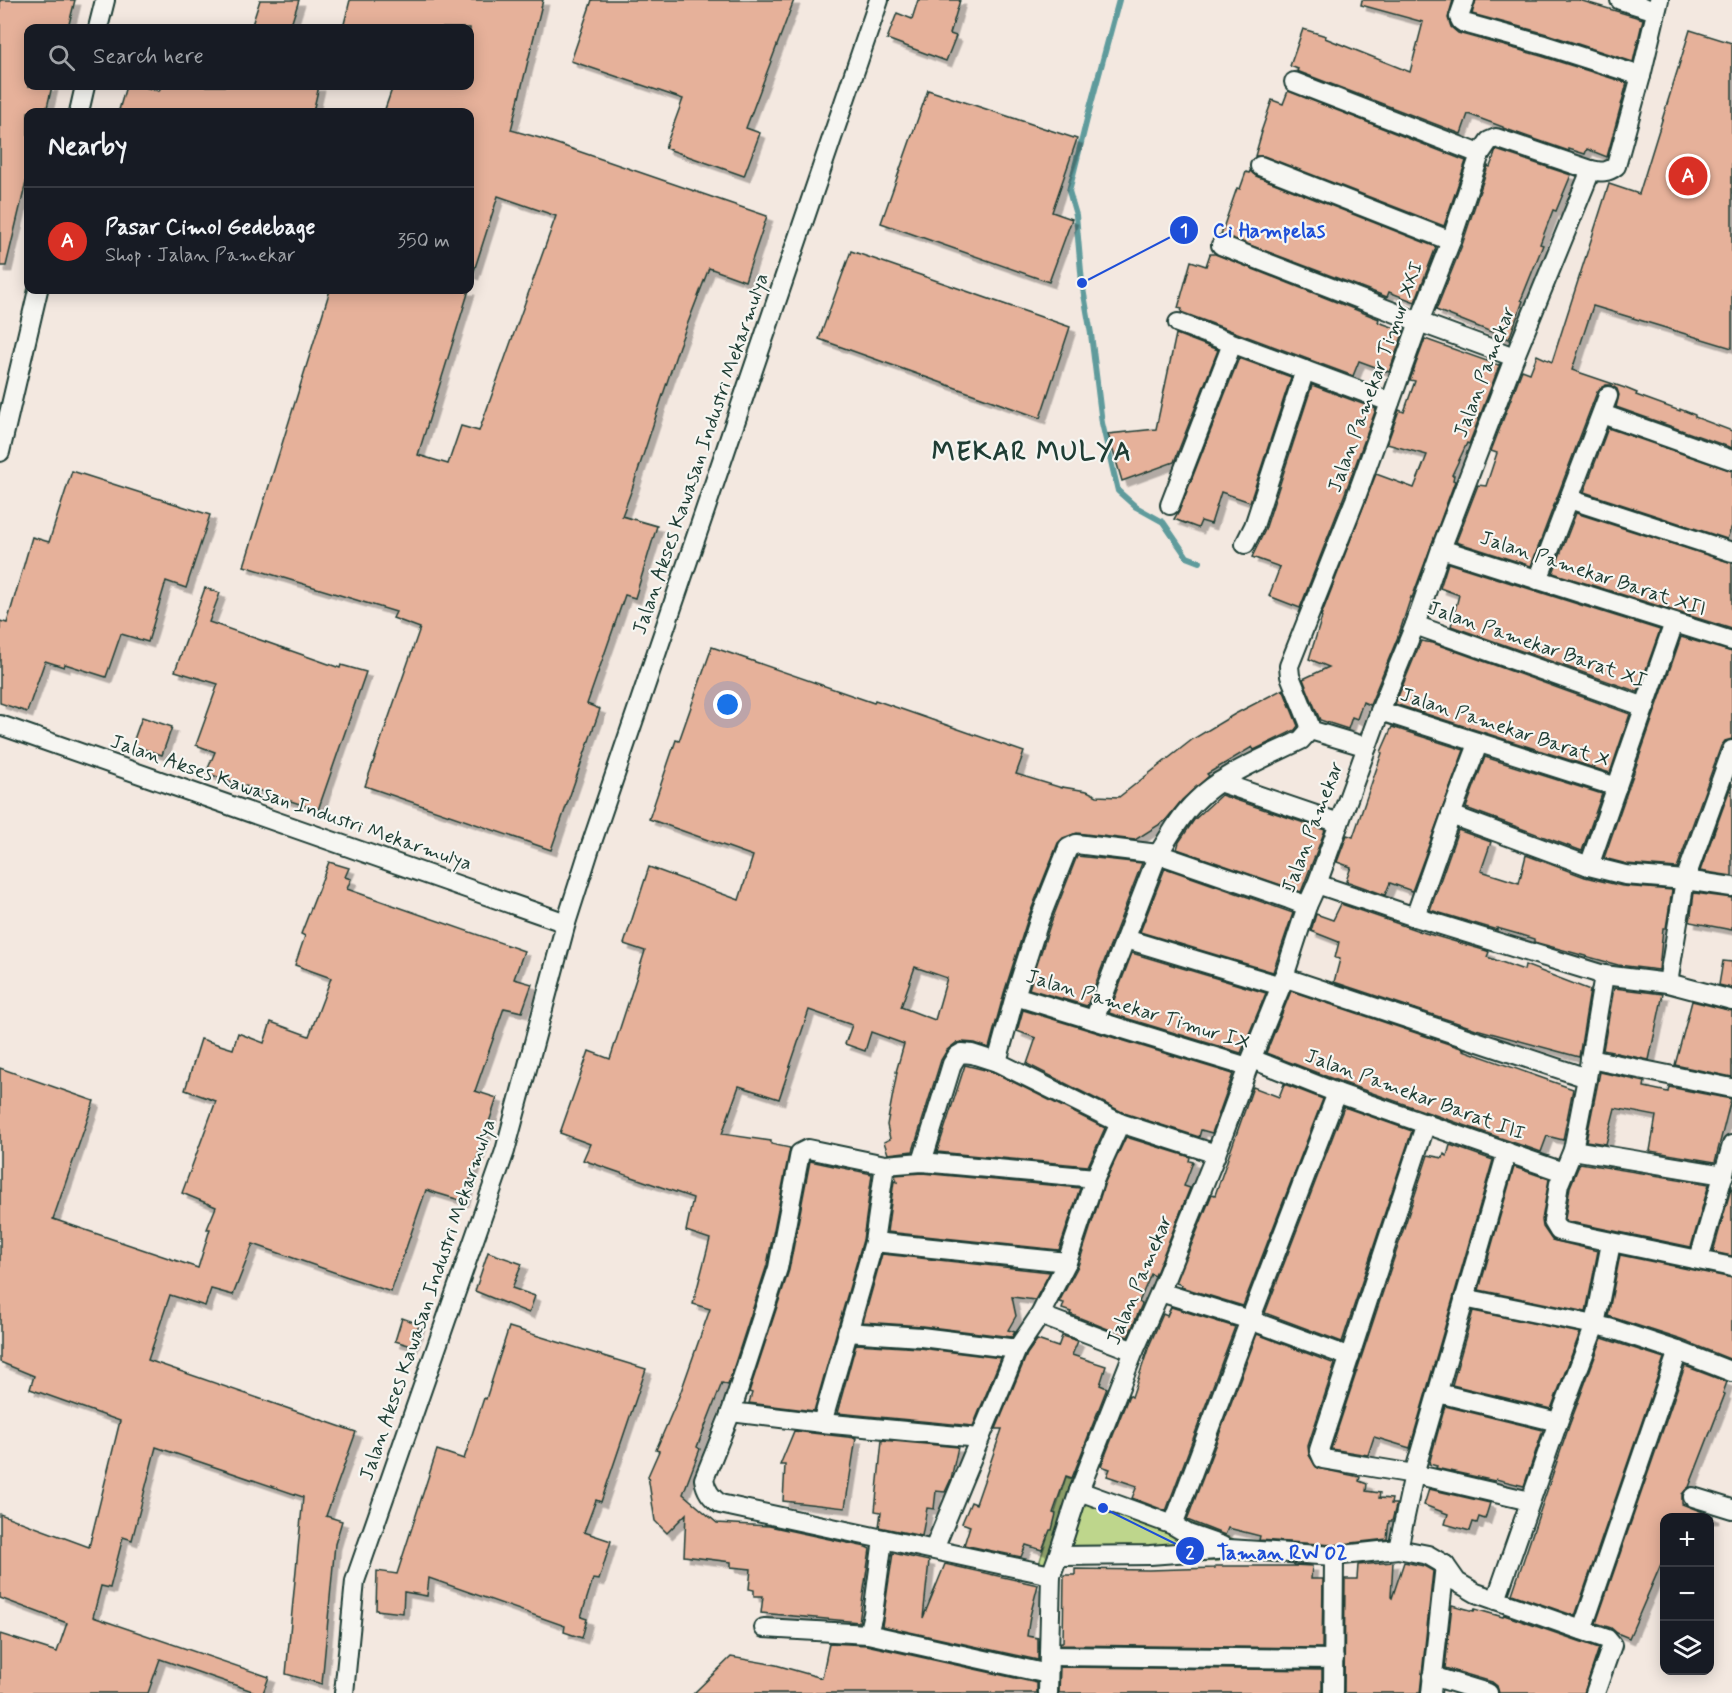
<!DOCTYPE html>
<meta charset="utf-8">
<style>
:root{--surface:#171b24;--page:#242831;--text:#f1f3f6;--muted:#9ea1a6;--line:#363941;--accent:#d93025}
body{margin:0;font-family:Mynerve,sans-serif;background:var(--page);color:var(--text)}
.controls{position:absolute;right:18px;bottom:18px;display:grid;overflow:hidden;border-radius:12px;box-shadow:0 3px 15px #0003}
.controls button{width:54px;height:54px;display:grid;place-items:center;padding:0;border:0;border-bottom:2px solid var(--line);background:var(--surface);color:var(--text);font:30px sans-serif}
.you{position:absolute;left:728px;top:705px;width:21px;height:21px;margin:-15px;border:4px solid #fff;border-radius:50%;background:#1a73e8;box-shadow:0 0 0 9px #1a73e833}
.badge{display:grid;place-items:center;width:39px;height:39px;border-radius:50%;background:var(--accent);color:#fff;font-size:20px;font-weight:700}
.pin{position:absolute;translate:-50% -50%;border:3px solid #fff;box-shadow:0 2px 6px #0006}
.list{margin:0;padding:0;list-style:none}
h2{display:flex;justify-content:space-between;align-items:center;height:78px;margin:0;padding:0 24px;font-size:26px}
h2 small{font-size:20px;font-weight:400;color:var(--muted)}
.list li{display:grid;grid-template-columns:39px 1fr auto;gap:18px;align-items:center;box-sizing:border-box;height:108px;padding:0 24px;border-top:2px solid var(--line)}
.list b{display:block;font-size:22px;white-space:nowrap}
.list p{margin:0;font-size:20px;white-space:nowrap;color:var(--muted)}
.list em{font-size:20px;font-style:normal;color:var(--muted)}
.icon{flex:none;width:33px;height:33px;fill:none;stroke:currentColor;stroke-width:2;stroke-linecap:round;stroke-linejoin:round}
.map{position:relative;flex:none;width:1732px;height:1693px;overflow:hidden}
.search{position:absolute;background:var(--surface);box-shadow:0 3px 15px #0003;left:24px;top:24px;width:450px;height:66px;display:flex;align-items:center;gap:15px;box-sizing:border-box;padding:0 21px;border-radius:12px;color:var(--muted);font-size:22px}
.panel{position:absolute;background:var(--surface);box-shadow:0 3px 15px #0003;left:24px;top:108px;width:450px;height:186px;border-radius:12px}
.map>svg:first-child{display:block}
</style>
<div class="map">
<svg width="1732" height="1693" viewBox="0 0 1732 1693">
<defs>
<filter id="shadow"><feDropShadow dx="5.5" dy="5.5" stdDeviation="0" flood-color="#0004"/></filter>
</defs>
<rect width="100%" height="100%" fill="#f3e8e0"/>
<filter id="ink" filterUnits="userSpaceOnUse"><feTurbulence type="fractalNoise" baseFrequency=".0167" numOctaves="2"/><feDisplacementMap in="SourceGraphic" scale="12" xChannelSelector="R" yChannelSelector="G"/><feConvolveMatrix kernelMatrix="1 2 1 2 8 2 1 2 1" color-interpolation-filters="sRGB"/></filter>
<g filter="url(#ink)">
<path fill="#bed68c" stroke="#6e8a60" stroke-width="1.5" d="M1066,1477l167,62 -14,22 -181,6z"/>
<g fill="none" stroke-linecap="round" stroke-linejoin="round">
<path stroke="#5f9b9c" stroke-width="6" d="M1119,0l-31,115 -19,76 7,24 6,68 9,51 11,89 16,68 18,16 27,15 24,35 13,5"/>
</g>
<g fill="#e6b19a" stroke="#1f3d34" stroke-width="1.5" fill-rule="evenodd" filter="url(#shadow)">
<path d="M0,0h75l-7,28h-40v58h24l-6,26h-18v62l-22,92h-6z"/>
<path d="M260,0h39l-9,28h-39z"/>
<path d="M350,0h193l-32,130 29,8 227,78 -22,65 -36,-13 -30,78 -47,143 -10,27 35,10 -22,72 -10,-3 -38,109 13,5 -49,141 -186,-64 55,-158 -27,-10 3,-6 -152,-46 86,-276h139l-51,165 30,9 13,-38 18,5 77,-215 -58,-20 -25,78 -3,-1v-161h-86l9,-26h77v-58h-127z"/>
<path d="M592,0h202l-48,128 14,5 -16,43 -79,-28 18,-49 -112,-38z"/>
<path d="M918,0h42l-10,34 6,2 -10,25 -59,-22 10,-26 15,6z"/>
<path d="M1362,0h91l-5,18 3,9 7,6 83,23 86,27 -20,74 -20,-8 -2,5 -16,-5v2l-66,-23v-1l-35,-13 -7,20 -164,-63 1,-2 -8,-3 13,-37 23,7 -1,2 85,34 13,-50 -62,-17z"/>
<path d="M1476,0h103l64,19 -10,43 -86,-28 -75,-20z"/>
<path d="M1690,30l42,13v305l-139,-42 -21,64 53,18 12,5 -1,2 44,16v-2l15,6v2l37,14v17l-116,-41 3,-12 -2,-6 -6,-4h-5l-6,3 -3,4 -66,174 -75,-24 22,-57 8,1 11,-33 -6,-2 31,-81 8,3 7,-18 15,7 57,-178 30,10z"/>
<path d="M126,86h14l19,5 2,-5h158l-6,26h-185l-9,-2z"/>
<path d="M928,90l149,49 -25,73 20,7 -23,63 -168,-59z"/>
<path d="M1288,91l178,70 -22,65 -180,-70h-9l7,-24h-1l11,-32 11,4z"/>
<path d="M1496,150l75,25 -15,36 -3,-1 -13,34 3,1 -22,55 2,1 -14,38 -73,-29 26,-65 26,-79 2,1z"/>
<path d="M1250,171l6,5 180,71 -21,55 -26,-10 -2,5 -166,-63 16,-46 3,1 6,-17 3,1z"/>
<path d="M851,251l219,76 -30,91 -221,-79z"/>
<path d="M1210,254h5l164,65 -1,3 26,9 -15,41 -30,-11 -6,15 -172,-64 1,-3 -4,-1 13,-47 15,5z"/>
<path d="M1176,334l42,16 -44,112 -52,19 -14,-47 48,-5z"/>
<path d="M1425,339l73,26 2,-1 -31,80 -2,-1 -15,32h2l-1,5 2,1 -43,117 -1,-1 -12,37 -29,71 -7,-3 -6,17 -5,-2 -4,12 -28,-9 -17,-41 26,-12 -20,-8 13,-42 -1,-1 55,-142 38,14 13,-33 -40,-11 12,-34 5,2 11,-31 -5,-1z"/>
<path d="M1239,358l52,19 -41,125 -29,-10 -10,32 -10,-3 -3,7 -24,-9 6,-10z"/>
<path d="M1312,385l64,24 -32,87 -44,112 -31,-12 11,-29 -28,-10 13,-27z"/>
<path d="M1608,428l124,43v55l-5,13 -143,-47z"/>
<path d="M72,471l138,44 -24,73 -20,-7 -18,61 -27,-8 -15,43 -41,-13 -1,3 -19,-6 -18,51 -27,-9v-82l7,2 25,-86 17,5z"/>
<path d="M1576,513l156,50v66l-179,-56z"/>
<path d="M1448,563l212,67 -22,62 -187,-66 8,-31 -19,-7z"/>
<path d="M205,588l15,5 -11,29 131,46 1,-3 25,7 -48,138 -112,-37 9,-21 -19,-7 22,-61 -43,-13z"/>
<path d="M1681,637l51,15v87l-7,2 -4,5 -44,122 -50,-4 -23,-6z"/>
<path d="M1421,641l12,2 197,71 -20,59 -215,-69z"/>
<path d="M712,647l162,56 1,-3 149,52 -8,22 46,14v-1l25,4 10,5 22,1 74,-58 42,-25 48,-25 15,37 -3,4 -41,20 -2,-3 -45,27 2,2 -27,24 -17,21 -30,19 -58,-7 -14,5 -5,5 -30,75 -24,75 -15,55 -14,-5 -12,-1 -7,1 -9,7 -6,10 -28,91 -25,3 -4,-12 6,-3 -3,-14 10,-53h-1l8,-28 -33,-12 -6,19 -20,-7 7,-19 -43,-15 -30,89 -40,-13 -17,48 49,7v3l19,4 -23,117 -39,120 -6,-2 -25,64 3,2 -17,45 34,29 52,3 97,21 4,2 -11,73 -98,-9 2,-17h-9v-6l-5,-1 2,-20 -20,-2v-5l-47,-6 2,-42 -19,19 -12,-12 -7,-45 11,-25 -3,-1 24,-56 30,-85 -17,-5 17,-65 -24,-8 7,-33 -110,-38 7,-16 -30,-11 29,-82 21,8 35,-108 -21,-7 25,-77 90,33 14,-44 -104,-37 27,-79 3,1zM915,967l32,11 -12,42 -34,-13z"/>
<path d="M142,717l30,10 -10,28 -30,-10z"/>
<path d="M1392,727l72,23 -52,141 -22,-8 -5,12 -39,-14 5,-14 -14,-5 10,-27 6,2 29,-84 -1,-1z"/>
<path d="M1485,757l117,37 -20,57 -116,-43z"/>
<path d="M1732,783v93l-32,-5z"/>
<path d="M1221,795l104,35 -24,62 -124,-43 2,-7 15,-22z"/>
<path d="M1458,830l33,12 -10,29 38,12 7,-28 59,22 37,9 50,4 -6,38h-3l-4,42 -41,-5 -84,-23v-3l-16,-5 -21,-6v2l-67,-20z"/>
<path d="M1077,856l65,7 -55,143 -58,-17 21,-64z"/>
<path d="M329,862l20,6 -4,9 6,2 -4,10 177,62 -10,28 18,5 -10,28 -18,-4 -29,83 22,7 -34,103 -37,-11 -35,102 -138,-48 -20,51 -22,-6 -6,17 -35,-11 -22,65 208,72 -30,84 16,5 -7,23 -13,140 -36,-10 17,-177 -147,-50 -24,93 -9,-3 -13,51 -9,-2 -8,31 176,60 -6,16h-5l-98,-34 -12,34h-148v-59l57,18 10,-29 -67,-25v-84l89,33 31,-126 -90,-32 4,-13 -34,-14v-294l94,33 -41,118 145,49 12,-39h-3l9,-22 -34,-14 34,-92 -31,-11 16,-51 32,10 5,-16 26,10 7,-21 38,14 22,-58 -36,-13 10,-29 -4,-2z"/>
<path d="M1165,868l128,45 -20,59 -133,-40z"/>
<path d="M1694,893l38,5v32l-42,-8z"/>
<path d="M1341,904l81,28 65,19 2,1 -2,5 37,13 1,-5 65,25 -11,67 -103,-28 -142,-47 6,-23 -5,-1 4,-16 -28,-11 5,-17 17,6z"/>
<path d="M1132,953l134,40 -25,60 -132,-40z"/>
<path d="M1723,961l9,1v26l-13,-3z"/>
<path d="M1614,988l49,6 -14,66 -46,-10z"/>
<path d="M1291,991l173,58 -1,1 110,39 -10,51 -16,-4 -6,16 -200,-70 -75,-29z"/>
<path d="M1692,1001l40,10v66l-57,-12z"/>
<path d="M1023,1010l210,64 -21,59 -11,-3 -2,7 -75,-24 -97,-49 9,-26 -19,-7z"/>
<path d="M965,1065l28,7 112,56 -17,38 -151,-14z"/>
<path d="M1600,1072l45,10 -1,5 24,5 1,-5 62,12 -16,63 -65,-11 6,-35 -41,-8 -9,36 -20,-3z"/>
<path d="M1284,1084l39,15 -80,207 -62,-19 1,-2 -6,-2 36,-89 3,1 38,-108 26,10z"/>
<path d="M1344,1107l68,24 -70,211 -77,-29z"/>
<path d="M1126,1137l64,20 -1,4 4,1 -9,24 6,2 -35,88 -4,-2 -12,28 3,2 -14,33 -58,-23 1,-2 -9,-3 2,-6 -5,-1 19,-36 27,-84z"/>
<path d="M1450,1145l43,15 -83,288 -36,-11 -6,18 -37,-6 97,-294 15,3 1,-4 3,2z"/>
<path d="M810,1161l62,13 -9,66 -49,171 -65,-8 3,-10 -3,-1 40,-122z"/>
<path d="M1580,1163l129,21 -18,63 -125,-26 -1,-2 5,-32z"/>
<path d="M1514,1167l35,12 -7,41 1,7 9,13 46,11 -12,61 -107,-22z"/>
<path d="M922,1173l158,15 -21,62 -172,-18 7,-51 3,1 -2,-7z"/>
<path d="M1732,1185v71l-19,-4z"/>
<path d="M488,1252l34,12 -10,24 23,8 -6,17 -54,-22z"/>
<path d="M882,1254l168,18 -15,28 -23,-3 4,19 -8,14 7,2 -3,5 -90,-11 -59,-4z"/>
<path d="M1620,1255l112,23v82l-50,-20 -74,-24z"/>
<path d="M1171,1307l64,20 -69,184 -34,-13 5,-12 -30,-10 3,-7 -9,-3 28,-71 3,2 17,-51 14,-32 4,2z"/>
<path d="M1473,1311l107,22 -29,76 -99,-24z"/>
<path d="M402,1318l17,6 -7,22 -17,-5z"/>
<path d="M509,1327l137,42 -45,133 -5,-2 -12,32 27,9 -12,39 -6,-1 -12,38 6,2 -5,19 -18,-6 1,-6 -136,-48 -2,18 -23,-4 -1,21 -27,-3 1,-39 20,3 40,-124 27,9 20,-61 2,1z"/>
<path d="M1257,1334l78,30 -27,82 1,9 8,13 43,9 -1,4 8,3 -1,7 14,2 -1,5 13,1 -1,5h5v2l-4,15h-3l-2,18 -53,6 -75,-5 1,-4 -32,-8 -3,7 -38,-15z"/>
<path d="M1062,1336l16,5 -6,14 34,11 -6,19 7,3 -35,90 -6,-2 -13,37 3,1 -4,16h-2l-8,20 -16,-5 -5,12 -57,-12 6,-19 -8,-3 9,-21 5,2 26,-75h-6l31,-75 10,-14 21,7z"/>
<path d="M1602,1338l62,20 -89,258 -63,-22 57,-168z"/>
<path d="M856,1344l64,4 81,10 -28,68 -136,-13z"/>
<path d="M1685,1366l42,16 -4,11 2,1 -36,93 -7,7v10l31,12v2h-48v37l-36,83 -12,-5 -6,-5 -15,-5z"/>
<path d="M1445,1406l98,24 -19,56 -28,-7 -1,2 -59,-13 1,-2 -8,-2z"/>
<path d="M794,1431l62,7 -11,70 -62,-7 2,-36h-5z"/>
<path d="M882,1440l76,7 -7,32 -6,13 -9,-1 -2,18 -7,-1 -5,28 -43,-9 2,-15 -6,-1z"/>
<path d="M1429,1489l61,14 -5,16 -6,-2 -2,6 -4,-1 -3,9 -25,-7 3,-10 -24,-9z"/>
<path d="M893,1553l36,8 -6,57 22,-54 93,21 -8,31 -3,20 11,2v22l-156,-34z"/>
<path d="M1393,1562l-2,35 1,1 12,-36 20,4 9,5 -13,122h-76l1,-114h12l1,-14z"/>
<path d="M1293,1565l19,1 -1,13h12l-1,69 -262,-3 1,-3h2l1,-67h11v-6l74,1 66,-2v-2h82z"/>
<path d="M1452,1605l22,6 1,-2 28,8 1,-2 95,33 -15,45h-85l-2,-7 -5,-4 -47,-14z"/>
<path d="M829,1643l37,2 171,38v10h-343l37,-36 45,8 46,13z"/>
<path d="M1060,1667l262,3v23h-263z"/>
</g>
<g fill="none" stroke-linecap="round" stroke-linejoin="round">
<defs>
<g id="minor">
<path d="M1465,0l-6,17 2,4 3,2 80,22 97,31"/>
<path d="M1620,0l36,11"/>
<path d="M98,28l7,-28"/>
<path d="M1294,82l186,72"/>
<path d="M79,112l6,-26"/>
<path d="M1260,166l191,75"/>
<path d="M1221,245l198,77 87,32 9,2"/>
<path d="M1178,323l212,79"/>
<path d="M1602,414l130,46"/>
<path d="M0,452l38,-162"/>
<path d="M1569,499l163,53"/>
<path d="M1170,505l62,-161"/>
<path d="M1245,544l9,-18 51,-156"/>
<path d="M1441,549l291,92"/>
<path d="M1538,580l70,-184"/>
<path d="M1415,625l230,82"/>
<path d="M1380,711l237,76"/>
<path d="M0,725l566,198"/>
<path d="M1310,730l-1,-7 -19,-47 -1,-10 66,-166 64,-178 32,-81 29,-87 9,-13 7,-3 95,32"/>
<path d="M1310,730l57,17"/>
<path d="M1219,782l120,41"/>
<path d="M1451,815l138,51 36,9 60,5 47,7"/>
<path d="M1589,866l85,-243"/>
<path d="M1317,884l98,33 189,58 64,8 64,17"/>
<path d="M1415,917l36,-102 27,-71"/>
<path d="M1126,939l155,47"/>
<path d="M1604,975l-17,103 -14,72 -14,34 -6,37 6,10 173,36"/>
<path d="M1283,977l304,101"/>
<path d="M1668,983l17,-103 47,-130"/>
<path d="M1015,996l233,71"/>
<path d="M1094,1020l64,-166 131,45 18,7"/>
<path d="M1252,1059l85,34 226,79"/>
<path d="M1590,1059l142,29"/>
<path d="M997,1062l18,-66 24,-75 29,-73 8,-4 82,10c12,-18 22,-38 38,-53 26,-27 71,-44 105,-61l9,-10"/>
<path d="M1337,1093l-87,227 100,37"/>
<path d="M1426,1123l-107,327 4,9 91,15 116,27"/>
<path d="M1573,1150l151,25"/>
<path d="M922,1162l30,-98 5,-8 5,-3 10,1 25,8 123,61 96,31"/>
<path d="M874,1242l193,20"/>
<path d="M1699,1259l33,-114"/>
<path d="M1160,1292l90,28 -77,205 15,9 34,12"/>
<path d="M1464,1298l145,30 69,23 54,21"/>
<path d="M1040,1315l94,36"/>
<path d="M847,1332l74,5 96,12"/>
<path d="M1438,1393l120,29"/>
<path d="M731,1412l91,11 157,15"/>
<path d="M822,1423l52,-181 11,-77"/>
<path d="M1079,1491l94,34"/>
<path d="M1693,1497l39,12"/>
<path d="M883,1539l-10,75 -5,20 180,40"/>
<path d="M934,1549l83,-200 23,-34 27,-53 28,-84 25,-55"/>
<path d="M1398,1549l30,6 17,10 12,17 19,11 131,46 5,6 -17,48"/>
<path d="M1058,1556l92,-1 79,-6 105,7 64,-7 16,-75 93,-322"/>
<path d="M1051,1575l-331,-71c-9,-7 -14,-13 -16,-25l27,-67 47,-144 22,-115 8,-4 77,16 37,-3 173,16"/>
<path d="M1496,1600l62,-178 37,-97 16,-82"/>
<path d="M764,1628l104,6"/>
<path d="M1582,1630l96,-279"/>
<path d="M1050,1656l284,3"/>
<path d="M1432,1676l56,17"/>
<path d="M344,1693l11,-112 150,-430 61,-228 23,-72 290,-851"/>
<path d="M1048,1693l3,-118 7,-19 21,-65 55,-140 26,-59 56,-138 32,-87 33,-81 26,-80 10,-22 63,-173 35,-86 26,-76 74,-193 76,-186c11,2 16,3 25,-4l25,-90 18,-76"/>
<path d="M1333,1693l1,-137"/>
<path d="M1431,1693l14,-128"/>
</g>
</defs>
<use href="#minor" stroke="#1f3d34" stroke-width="22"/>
<use href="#minor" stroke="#f6f6f2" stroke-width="18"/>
</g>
</g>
<g text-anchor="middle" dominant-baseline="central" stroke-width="4.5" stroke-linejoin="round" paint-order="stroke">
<g font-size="20" fill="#1f3d34" stroke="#f6f6f2">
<text transform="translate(1485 372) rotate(-69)">Jalan Pamekar</text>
<text transform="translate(1376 377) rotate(-70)">Jalan Pamekar Timur XXI</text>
<text transform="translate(701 454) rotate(-71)">Jalan Akses Kawasan Industri Mekarmulya</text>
<text transform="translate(1593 574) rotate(18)">Jalan Pamekar Barat XII</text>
<text transform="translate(1537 645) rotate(19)">Jalan Pamekar Barat XI</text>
<text transform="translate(1505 728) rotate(18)">Jalan Pamekar Barat X</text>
<text transform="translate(291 803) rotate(19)">Jalan Akses Kawasan Industri Mekarmulya</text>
<text transform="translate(1313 827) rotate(-69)">Jalan Pamekar</text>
<text transform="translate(1138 1010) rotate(17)">Jalan Pamekar Timur IX</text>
<text transform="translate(1415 1095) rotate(20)">Jalan Pamekar Barat III</text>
<text transform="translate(1140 1280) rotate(-67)">Jalan Pamekar</text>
<text transform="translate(428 1300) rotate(-71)">Jalan Akses Kawasan Industri Mekarmulya</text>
</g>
<g font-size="26" font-weight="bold" letter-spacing="1.5" fill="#1f3d34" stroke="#f6f6f2">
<text x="1032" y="453">MEKAR MULYA</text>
</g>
</g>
<path fill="none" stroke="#1d4ed8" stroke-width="2" d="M1082 283L1184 230M1103 1508L1190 1551"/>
<g fill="#1d4ed8" stroke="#f6f6f2" stroke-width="2">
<circle cx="1082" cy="283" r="6"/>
<circle cx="1103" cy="1508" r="6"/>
<circle cx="1184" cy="230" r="15"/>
<circle cx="1190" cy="1551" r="15"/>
</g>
<g font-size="18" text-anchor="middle" font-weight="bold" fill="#fff">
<text x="1184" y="236">1</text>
<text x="1190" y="1558">2</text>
</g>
<g font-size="21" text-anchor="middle" font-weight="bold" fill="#1d4ed8" stroke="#f6f6f2" stroke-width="4.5" stroke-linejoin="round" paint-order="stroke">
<text x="1269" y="237">Ci Hampelas</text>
<text x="1282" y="1559">Taman RW 02</text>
</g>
</svg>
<div class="controls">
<button>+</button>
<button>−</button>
<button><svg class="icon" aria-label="layers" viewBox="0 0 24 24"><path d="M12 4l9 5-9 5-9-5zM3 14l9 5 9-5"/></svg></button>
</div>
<div class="you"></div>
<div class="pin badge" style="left:1688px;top:176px">A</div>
<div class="search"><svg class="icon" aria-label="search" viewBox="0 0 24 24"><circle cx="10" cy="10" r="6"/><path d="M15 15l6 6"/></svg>Search here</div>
<section class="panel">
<h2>Nearby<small></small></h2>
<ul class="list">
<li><span class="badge">A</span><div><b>Pasar Cimol Gedebage</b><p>Shop · Jalan Pamekar</p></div><em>350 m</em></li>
</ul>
</section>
</div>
